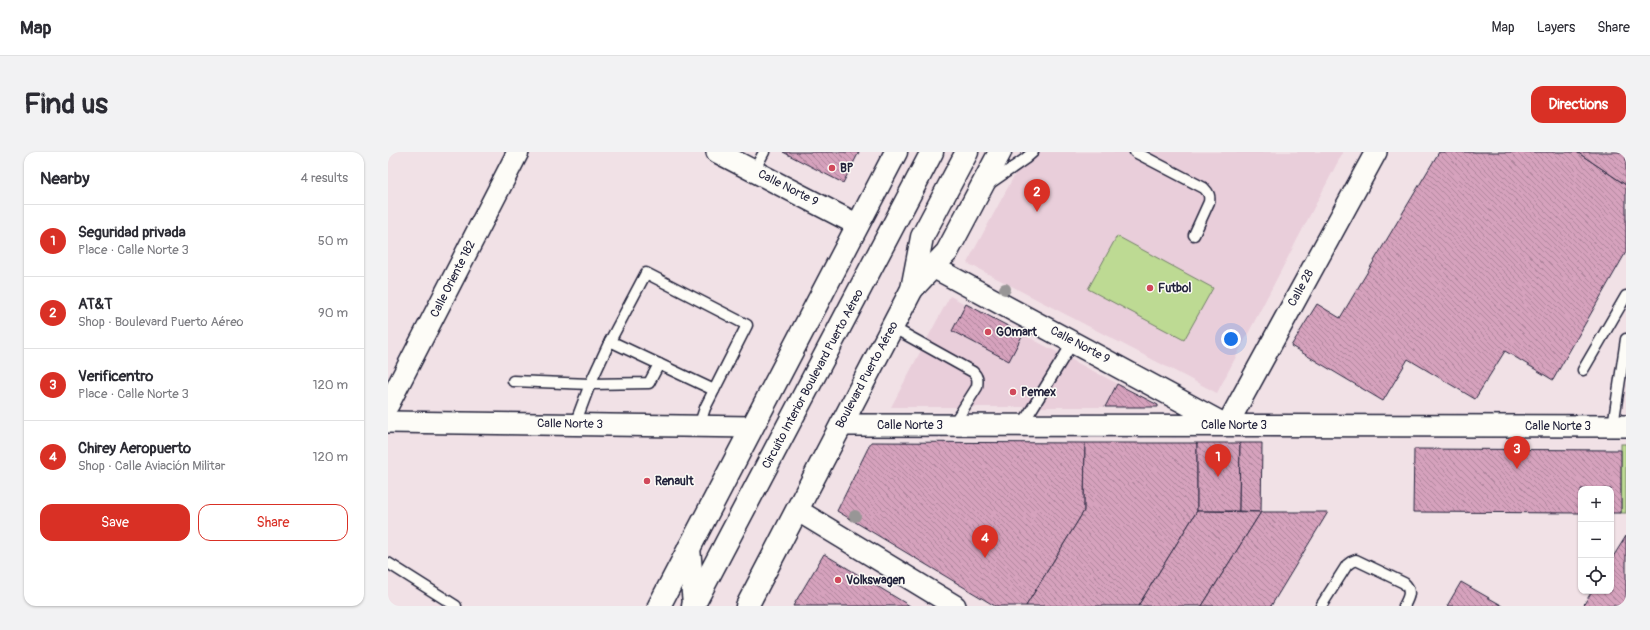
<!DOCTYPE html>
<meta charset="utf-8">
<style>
:root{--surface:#fff;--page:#f2f2f3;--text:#2b2b33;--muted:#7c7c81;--line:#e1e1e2;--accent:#d93025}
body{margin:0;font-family:Pangolin,sans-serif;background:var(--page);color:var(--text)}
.controls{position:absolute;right:12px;bottom:12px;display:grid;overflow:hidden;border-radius:8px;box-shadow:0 1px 3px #0004}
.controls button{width:36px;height:36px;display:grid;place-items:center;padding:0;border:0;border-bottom:1px solid var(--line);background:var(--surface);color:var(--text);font:20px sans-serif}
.you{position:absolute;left:843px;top:187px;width:14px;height:14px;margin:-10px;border:3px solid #fff;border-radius:50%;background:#1a73e8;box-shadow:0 0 0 6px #1a73e833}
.badge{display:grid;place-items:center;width:26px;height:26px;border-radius:50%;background:var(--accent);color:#fff;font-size:13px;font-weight:700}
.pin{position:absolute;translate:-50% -33px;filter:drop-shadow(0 1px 2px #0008)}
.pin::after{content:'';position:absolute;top:21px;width:14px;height:12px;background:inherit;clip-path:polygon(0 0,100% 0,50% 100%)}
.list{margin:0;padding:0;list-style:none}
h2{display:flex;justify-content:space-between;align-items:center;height:52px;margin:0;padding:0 16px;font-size:17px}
h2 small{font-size:13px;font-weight:400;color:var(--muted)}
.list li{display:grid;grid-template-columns:26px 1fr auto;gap:12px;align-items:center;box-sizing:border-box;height:72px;padding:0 16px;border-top:1px solid var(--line)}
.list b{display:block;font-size:15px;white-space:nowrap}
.list p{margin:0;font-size:13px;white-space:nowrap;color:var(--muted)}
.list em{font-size:13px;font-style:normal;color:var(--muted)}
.actions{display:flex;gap:8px;padding:12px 16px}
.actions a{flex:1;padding:9px 0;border:1px solid var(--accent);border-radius:12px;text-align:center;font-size:14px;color:var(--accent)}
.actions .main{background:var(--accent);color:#fff}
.icon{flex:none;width:22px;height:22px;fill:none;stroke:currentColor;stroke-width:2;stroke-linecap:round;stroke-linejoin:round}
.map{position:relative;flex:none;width:1238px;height:454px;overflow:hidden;border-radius:12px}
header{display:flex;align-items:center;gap:24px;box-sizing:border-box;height:56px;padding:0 20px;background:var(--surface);border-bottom:1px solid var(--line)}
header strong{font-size:19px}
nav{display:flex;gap:22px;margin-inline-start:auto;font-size:14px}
.intro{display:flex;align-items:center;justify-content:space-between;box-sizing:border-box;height:96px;padding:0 24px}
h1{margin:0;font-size:28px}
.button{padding:10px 18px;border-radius:12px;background:var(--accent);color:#fff;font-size:14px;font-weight:700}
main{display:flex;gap:24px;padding:0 24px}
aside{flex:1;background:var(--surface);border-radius:12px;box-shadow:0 1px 3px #0004}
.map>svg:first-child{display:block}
</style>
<header>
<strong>Map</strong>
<nav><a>Map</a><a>Layers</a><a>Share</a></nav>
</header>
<div class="intro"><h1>Find us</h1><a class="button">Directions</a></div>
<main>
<aside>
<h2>Nearby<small>4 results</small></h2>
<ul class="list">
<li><span class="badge">1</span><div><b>Seguridad privada</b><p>Place · Calle Norte 3</p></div><em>50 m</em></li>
<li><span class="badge">2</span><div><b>AT&amp;T</b><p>Shop · Boulevard Puerto Aéreo</p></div><em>90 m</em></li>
<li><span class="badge">3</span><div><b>Verificentro</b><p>Place · Calle Norte 3</p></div><em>120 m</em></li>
<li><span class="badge">4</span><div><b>Chirey Aeropuerto</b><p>Shop · Calle Aviación Militar</p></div><em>120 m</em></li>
</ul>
<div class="actions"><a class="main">Save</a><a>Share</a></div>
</aside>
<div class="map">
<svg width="1238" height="454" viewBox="0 0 1238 454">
<defs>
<pattern id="grass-tufts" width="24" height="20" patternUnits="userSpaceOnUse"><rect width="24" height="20" fill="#bdda93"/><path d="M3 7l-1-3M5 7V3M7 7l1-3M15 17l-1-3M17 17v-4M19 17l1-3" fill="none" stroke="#a2bb80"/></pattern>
<pattern id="building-back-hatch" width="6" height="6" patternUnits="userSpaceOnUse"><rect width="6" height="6" fill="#d6a2bd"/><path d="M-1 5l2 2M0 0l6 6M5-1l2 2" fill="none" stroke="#ad849b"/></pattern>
</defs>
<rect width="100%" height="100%" fill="#f1e1e6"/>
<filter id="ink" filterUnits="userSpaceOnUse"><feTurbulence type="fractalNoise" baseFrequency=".025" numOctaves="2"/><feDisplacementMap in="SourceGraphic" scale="8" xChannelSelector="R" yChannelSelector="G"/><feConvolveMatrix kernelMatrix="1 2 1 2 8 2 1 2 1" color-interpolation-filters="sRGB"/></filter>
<g filter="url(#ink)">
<g fill="#e9ceda">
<path d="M639,0h316l-126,241 -250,-130z"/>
<path d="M562,144l208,109v2h-267z"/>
</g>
<rect fill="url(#grass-tufts)" stroke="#707e67" x="1233" y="292" width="5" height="69"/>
<path fill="#bdda93" stroke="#707e67" d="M729,84l96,52 -29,52 -96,-51z"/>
<g fill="url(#building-back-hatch)" stroke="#22223b">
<path d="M395,0h76l-16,31z"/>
<path d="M1051,0h138l49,33v67l-73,128 -48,-29 -30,48 -67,-40 -25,42 -92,-55 26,-42 23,14z"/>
<path d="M1189,0h49v33z"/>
<path d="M578,152l57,30 -14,27 -57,-30z"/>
<path d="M729,232l41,21v2h-53z"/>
<path d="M483,290l214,1 -1,68 -58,95h-31l-158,-95z"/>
<path d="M697,291h112v68l-59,95h-112l58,-95z"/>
<path d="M809,291h43l-1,68h-42z"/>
<path d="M852,291h22l-1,69 -22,-1z"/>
<path d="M1026,297l207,1v63h-10v-24h-30v24l-168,-1z"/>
<path d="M809,359l64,1 -59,94h-64z"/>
<path d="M873,360h67l-57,94h-69z"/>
<path d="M1238,384v64l-4,6h-39l9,-15h19v-31z"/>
<path d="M436,402l86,52h-117z"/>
<path d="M1073,430l42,24h-56z"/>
</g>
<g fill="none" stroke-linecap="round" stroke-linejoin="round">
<defs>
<g id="service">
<path d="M747,0l69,36c5,5 6,8 5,14l-15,33"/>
<path d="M366,19l10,-19"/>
<path d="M601,32l36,-25 8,-7"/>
<path d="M504,175l81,45c5,5 5,8 4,15l-24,38"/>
<path d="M222,189l104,49"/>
<path d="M1195,218l43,-74"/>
<path d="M125,229l77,3 59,-1 10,-19"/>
<path d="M187,272l15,-40 20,-43 36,-68 101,52 -42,83 -6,18"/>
<path d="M634,273l51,-83"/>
<path d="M1225,274l13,-87"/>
<path d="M0,411l68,43"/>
<path d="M933,454l26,-41 4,-3 5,-2 48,23c8,7 5,14 0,23"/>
</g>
<g id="minor">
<path d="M329,0l141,73"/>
<path d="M545,115l291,157"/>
<path d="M0,253l130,-253"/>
<path d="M0,270l364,5"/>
<path d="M453,273l785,1"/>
<path d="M839,273l149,-273"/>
<path d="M409,358l158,96"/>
</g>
<g id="secondary">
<path d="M524,137l35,-37 53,-100"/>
<path d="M271,454l237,-454"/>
</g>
<g id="motorway">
<path d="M301,396l5,56"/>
<path d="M305,454l239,-454"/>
<path d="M359,454l165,-317 10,-52 45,-85"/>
</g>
</defs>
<use href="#service" stroke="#22223b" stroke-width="13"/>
<use href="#minor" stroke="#22223b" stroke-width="24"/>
<use href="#secondary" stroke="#22223b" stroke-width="25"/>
<use href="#motorway" stroke="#22223b" stroke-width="25"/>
<use href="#service" stroke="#fdfcf7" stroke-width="10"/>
<use href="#minor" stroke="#fdfcf7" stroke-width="21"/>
<use href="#secondary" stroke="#fdfcf7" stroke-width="22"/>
<use href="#motorway" stroke="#fdfcf7" stroke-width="22"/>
</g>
<g fill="#989696">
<circle cx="617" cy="137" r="6"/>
<circle cx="467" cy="364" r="6"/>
</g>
</g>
<g fill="#d1495b" stroke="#fdfcf7" stroke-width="1.5">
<circle cx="444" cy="16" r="4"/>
<circle cx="762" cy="136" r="4"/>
<circle cx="600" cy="180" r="4"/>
<circle cx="625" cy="240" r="4"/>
<circle cx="259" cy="329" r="4"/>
<circle cx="450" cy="428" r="4"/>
</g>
<g text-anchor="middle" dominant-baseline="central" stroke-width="3" stroke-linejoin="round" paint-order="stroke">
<g font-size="12" font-weight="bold" fill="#22223b" stroke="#fdfcf7" text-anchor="start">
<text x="452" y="16">BP</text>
<text x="770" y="136">Futbol</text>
<text x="608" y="180">GOmart</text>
<text x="633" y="240">Pemex</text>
<text x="267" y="329">Renault</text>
<text x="458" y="428">Volkswagen</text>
</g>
<g font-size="12" fill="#22223b" stroke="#fdfcf7">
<text transform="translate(400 36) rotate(27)">Calle Norte 9</text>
<text transform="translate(65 127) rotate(-63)">Calle Oriente 182</text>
<text transform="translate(913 136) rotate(-61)">Calle 28</text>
<text transform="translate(692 193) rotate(28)">Calle Norte 9</text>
<text transform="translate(479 223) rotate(-62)">Boulevard Puerto Aéreo</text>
<text transform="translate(425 227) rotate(-62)">Circuito Interior Boulevard Puerto Aéreo</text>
<text transform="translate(182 272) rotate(1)">Calle Norte 3</text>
<text x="522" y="273">Calle Norte 3</text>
<text x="846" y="273">Calle Norte 3</text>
<text x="1170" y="274">Calle Norte 3</text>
</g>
</g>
</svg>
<div class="controls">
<button>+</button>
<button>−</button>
<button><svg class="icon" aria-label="locate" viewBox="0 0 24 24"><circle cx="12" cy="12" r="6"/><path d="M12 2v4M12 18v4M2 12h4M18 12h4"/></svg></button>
</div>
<div class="you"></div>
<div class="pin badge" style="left:830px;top:325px">1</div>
<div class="pin badge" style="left:649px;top:60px">2</div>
<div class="pin badge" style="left:1129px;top:317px">3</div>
<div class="pin badge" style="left:597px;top:406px">4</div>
</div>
</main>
